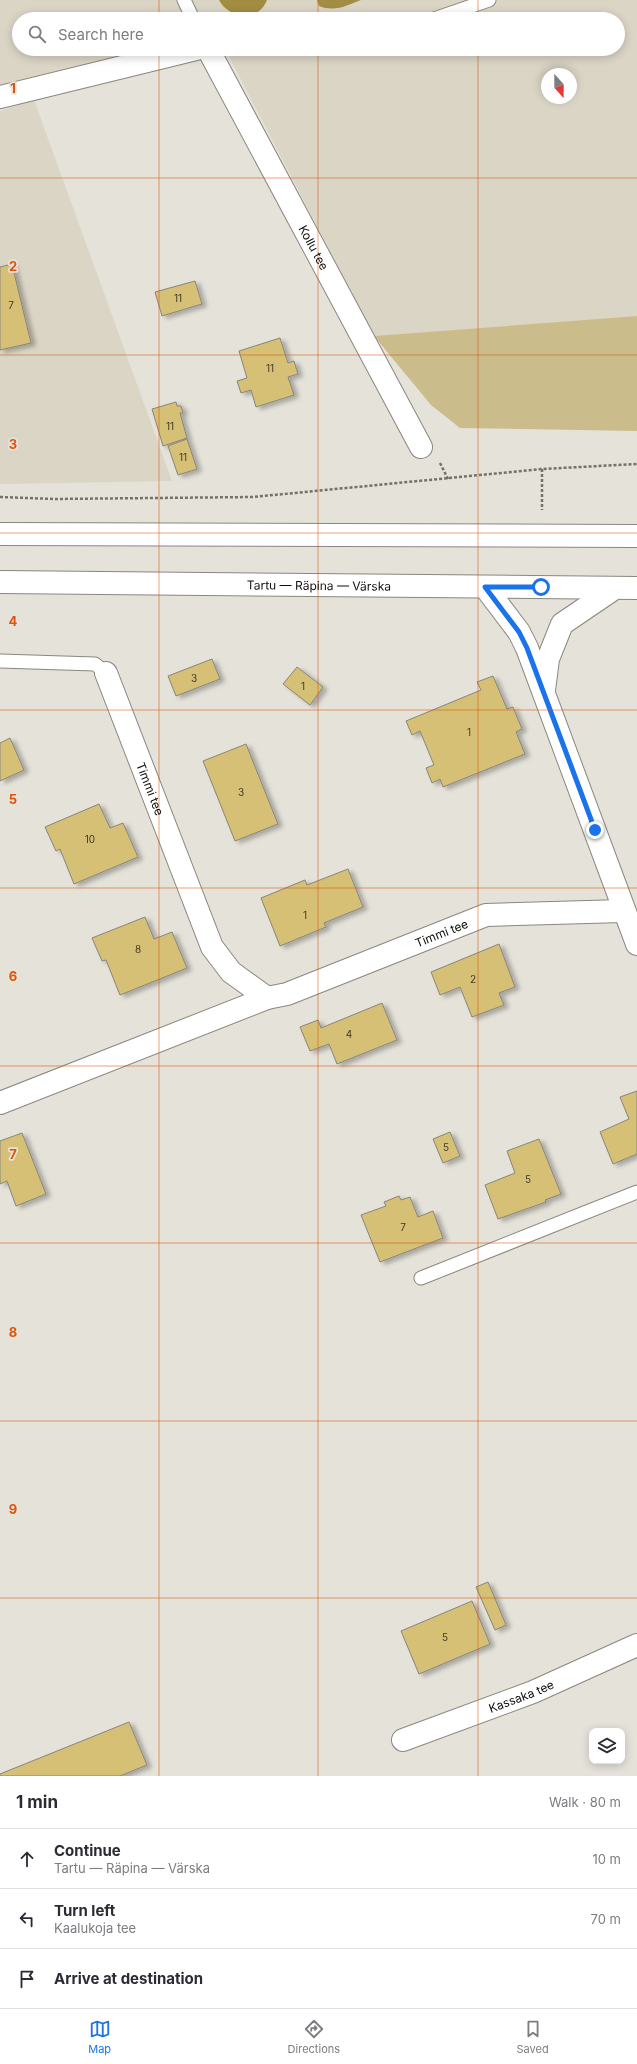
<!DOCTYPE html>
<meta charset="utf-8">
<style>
:root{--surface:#fff;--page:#f2f2f3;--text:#2b2b33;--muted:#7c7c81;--line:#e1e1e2;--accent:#1a73e8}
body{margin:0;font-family:Inter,sans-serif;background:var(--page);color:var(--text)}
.controls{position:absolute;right:12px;bottom:12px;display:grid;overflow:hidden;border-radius:8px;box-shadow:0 2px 10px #0003}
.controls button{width:36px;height:36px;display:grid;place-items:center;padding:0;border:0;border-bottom:1px solid var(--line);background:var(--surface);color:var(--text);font:20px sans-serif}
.compass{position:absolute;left:541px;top:68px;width:36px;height:36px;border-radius:50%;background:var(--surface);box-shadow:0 2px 10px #0003;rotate:159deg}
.stop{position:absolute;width:12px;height:12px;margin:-9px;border:3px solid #1a73e8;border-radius:50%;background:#fff}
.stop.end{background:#1a73e8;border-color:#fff;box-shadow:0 1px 4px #0008}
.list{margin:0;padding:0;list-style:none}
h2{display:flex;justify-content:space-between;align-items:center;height:52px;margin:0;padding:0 16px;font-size:17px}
h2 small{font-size:13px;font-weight:400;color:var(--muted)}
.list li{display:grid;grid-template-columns:26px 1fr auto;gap:12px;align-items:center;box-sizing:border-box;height:60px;padding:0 16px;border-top:1px solid var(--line)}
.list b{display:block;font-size:15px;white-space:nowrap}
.list p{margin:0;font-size:13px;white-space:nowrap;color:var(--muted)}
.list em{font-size:13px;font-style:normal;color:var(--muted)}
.icon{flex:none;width:22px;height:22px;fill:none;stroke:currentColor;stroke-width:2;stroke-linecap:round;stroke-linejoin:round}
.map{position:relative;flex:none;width:637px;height:1776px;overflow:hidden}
.search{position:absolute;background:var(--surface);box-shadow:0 2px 10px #0003;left:12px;right:12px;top:12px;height:44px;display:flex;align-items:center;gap:10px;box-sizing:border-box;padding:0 14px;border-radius:22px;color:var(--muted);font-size:15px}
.sheet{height:232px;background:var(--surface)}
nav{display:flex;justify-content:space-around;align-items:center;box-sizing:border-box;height:56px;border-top:1px solid var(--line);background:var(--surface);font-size:11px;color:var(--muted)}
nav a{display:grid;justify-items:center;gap:2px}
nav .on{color:var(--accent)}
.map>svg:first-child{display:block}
</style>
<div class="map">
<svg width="637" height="1776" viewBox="0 0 637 1776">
<defs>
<filter id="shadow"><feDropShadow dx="4.5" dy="2.5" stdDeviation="2" flood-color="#0004"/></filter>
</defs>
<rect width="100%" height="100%" fill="#e4e2d9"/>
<g fill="#dad5c5" fill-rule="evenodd">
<path d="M0,0h637v316l-263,20 -149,-287h393v-30h-599v30h127l-146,40zM547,74h24v24h-24z"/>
<path d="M34,100l138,381 -172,3v-373z"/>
</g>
<path fill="#cbbc8c" d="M637,316v115l-177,-3 -29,-23 -57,-69z"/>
<g fill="#a28d42">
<path d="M219,0h48c-9,23 -38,19 -48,0z"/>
<path d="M317,0h44c-15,6 -26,12 -42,6z"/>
</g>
<g fill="#d6c075" stroke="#87857c" filter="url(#shadow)">
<path d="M12,264l19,79 -31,7v-83z"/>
<path d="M195,281l7,23 -40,12 -7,-24z"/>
<path d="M280,338l8,25 6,-2 4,13 -10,3 6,18 -38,12 -5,-17 -10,3 -4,-12 10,-3 -8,-27z"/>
<path d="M176,402l1,4h4l2,7h-3l7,25 -24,8 -11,-37z"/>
<path d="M187,439l10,30 -19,6 -10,-29z"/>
<path d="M212,659l8,20 -44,17 -8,-20z"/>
<path d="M297,667l26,20 -13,18 -27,-21z"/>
<path d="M493,676l14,33 6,-2 9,22 -6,3 9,22 -82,33 -3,-8 -8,4 -6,-15 8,-3 -14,-34 -8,4 -6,-14 75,-31 -4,-8z"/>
<path d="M10,738l14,32 -24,11v-38z"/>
<path d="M246,744l32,80 -43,17 -32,-80z"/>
<path d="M99,804l11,24 13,-5 15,34 -64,27 -14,-35 -4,2 -11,-24z"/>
<path d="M348,869l15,38 -39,16 2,4 -46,19 -19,-48 44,-18 2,5z"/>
<path d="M145,917l9,22 18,-7 15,36 -67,27 -14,-35 -4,1 -10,-23z"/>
<path d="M499,944l16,43 -16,6 5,12 -32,12 -12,-30 -20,8 -9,-23z"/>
<path d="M382,1003l15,37 -60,24 -8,-20 -19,7 -10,-24 18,-7 3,8z"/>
<path d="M637,1091v63l-24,10 -13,-32 29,-13 -9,-22z"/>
<path d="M450,1132l10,24 -17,7 -10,-24z"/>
<path d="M22,1133l24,61 -30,12 -9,-25 -7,3v-43z"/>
<path d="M539,1139l22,55 -16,6 1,2 -48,17 -13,-34 30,-12 -8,-22z"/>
<path d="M399,1196l2,4 9,-3 8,20 15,-6 10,27 -63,24 -19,-47 25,-9 -2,-4z"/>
<path d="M488,1582l18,43 -11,5 -19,-43z"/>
<path d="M472,1601l18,43 -71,30 -18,-43z"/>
<path d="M129,1722l18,43 -27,11h-120v-2z"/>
</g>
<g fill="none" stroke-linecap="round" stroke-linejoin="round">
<defs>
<g id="lane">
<path d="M184,0l9,19"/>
<path d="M434,19l55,-19"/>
<path d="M0,661l95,3 11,9"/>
<path d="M421,1278l216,-86"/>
</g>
<g id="street">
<path id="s1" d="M208,49l213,398"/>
<path d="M0,97l196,-48"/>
<path d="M485,587l34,45 8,16 110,296"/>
<path id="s2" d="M106,673l106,274 19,25 36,26 20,-4 199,-79 137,-4"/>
<path d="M544,690l4,-31 14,-35 53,-36"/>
<path d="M0,1103l267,-105"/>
<path id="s3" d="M403,1740l130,-48 104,-47"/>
</g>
<g id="secondary">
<path d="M0,534l637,2"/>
<path id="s4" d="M0,582l637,6"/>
</g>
</defs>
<use href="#lane" stroke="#8a877f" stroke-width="15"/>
<use href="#street" stroke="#8a877f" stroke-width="24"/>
<use href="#secondary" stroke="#8a877f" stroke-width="24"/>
<g stroke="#72716c" stroke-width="2.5" stroke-dasharray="3 2" stroke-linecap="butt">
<path d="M440,463l8,16"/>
<path d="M542,469v41"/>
<path d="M0,497l55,2 198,-2 289,-28 95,-5"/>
</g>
<use href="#lane" stroke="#fff" stroke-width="13"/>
<use href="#street" stroke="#fff" stroke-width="22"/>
<use href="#secondary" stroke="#fff" stroke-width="22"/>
</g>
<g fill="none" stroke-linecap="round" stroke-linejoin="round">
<path stroke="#1a73e8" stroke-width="5" d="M541,587h-56l34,45 8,16 68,182"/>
</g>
<path fill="none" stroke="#dd550c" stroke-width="1" stroke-opacity="0.55" d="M159,0v19M318,0v19M478,0v19M159,49v1727M318,49v1727M478,49v1727M0,178h637M0,355h637M0,533h637M0,710h637M0,888h637M0,1066h637M0,1243h637M0,1421h637M0,1598h637"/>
<g text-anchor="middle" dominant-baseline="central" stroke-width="3.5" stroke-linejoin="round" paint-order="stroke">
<g font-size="10" fill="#3f3a25">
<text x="178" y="298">11</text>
<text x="11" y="305">7</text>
<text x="270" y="368">11</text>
<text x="170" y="426">11</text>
<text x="183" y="457">11</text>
<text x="194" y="678">3</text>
<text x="303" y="686">1</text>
<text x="469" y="732">1</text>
<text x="241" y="792">3</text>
<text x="90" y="839">10</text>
<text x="305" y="915">1</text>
<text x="138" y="949">8</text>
<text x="473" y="979">2</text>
<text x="349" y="1034">4</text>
<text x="446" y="1147">5</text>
<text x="528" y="1179">5</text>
<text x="403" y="1227">7</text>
<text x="445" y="1637">5</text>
</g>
<g font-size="12" fill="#0d0d0a" stroke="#e4e2d9">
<text stroke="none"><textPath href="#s1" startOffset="225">Kollu tee</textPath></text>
<text stroke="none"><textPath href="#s4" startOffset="319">Tartu — Räpina — Värska</textPath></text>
<text stroke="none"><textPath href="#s2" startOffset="124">Timmi tee</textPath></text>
<text stroke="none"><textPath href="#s2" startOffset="556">Timmi tee</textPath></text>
<text stroke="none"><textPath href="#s3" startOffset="126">Kassaka tee</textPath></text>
</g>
</g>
<g font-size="13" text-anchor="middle" font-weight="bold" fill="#dd550c" stroke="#e4e2d9" stroke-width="3.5" stroke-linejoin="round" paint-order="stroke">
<text x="13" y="93">1</text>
<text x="13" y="271">2</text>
<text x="13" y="449">3</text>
<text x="13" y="626">4</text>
<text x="13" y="804">5</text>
<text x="13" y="981">6</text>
<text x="13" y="1159">7</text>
<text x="13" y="1337">8</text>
<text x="13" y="1514">9</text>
</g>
</svg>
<div class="controls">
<button><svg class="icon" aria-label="layers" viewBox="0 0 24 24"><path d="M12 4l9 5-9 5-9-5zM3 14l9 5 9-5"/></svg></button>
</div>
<svg class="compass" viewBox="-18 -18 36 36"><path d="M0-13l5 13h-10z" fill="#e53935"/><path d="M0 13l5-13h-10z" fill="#7c7c81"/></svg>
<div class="stop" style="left:541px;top:587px"></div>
<div class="stop end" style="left:595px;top:830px"></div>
<div class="search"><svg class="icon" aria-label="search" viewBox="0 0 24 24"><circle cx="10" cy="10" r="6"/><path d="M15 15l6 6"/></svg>Search here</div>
</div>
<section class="sheet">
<h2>1 min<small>Walk · 80 m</small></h2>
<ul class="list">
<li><svg class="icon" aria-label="ahead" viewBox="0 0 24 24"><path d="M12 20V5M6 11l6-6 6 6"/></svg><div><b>Continue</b><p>Tartu — Räpina — Värska</p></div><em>10 m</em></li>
<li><svg class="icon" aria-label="left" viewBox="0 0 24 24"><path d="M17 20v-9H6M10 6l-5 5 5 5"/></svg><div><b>Turn left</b><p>Kaalukoja tee</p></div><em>70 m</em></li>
<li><svg class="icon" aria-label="arrive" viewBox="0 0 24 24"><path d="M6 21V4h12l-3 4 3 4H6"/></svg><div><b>Arrive at destination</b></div></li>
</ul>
</section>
<nav>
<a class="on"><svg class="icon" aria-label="map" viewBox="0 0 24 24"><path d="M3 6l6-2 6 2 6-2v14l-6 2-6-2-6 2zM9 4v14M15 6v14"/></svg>Map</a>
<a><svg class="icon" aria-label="directions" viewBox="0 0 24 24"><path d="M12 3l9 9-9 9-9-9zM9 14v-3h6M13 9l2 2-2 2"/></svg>Directions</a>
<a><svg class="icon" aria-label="saved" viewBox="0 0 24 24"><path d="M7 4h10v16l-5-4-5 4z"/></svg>Saved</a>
</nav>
